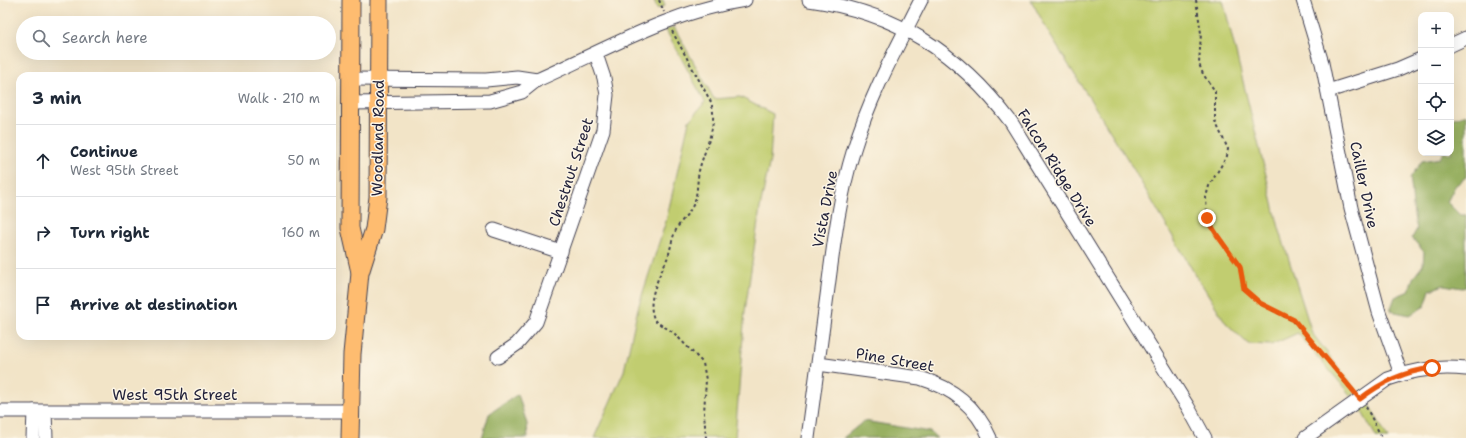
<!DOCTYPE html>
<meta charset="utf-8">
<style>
:root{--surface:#fff;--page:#f6f6f7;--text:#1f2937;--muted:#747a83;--line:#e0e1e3}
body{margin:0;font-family:"Shantell Sans",sans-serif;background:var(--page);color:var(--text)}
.controls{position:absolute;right:12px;top:12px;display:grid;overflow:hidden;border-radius:8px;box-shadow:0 4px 16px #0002}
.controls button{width:36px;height:36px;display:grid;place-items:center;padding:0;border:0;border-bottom:1px solid var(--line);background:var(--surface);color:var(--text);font:20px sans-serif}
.stop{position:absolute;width:12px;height:12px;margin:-9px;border:3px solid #ea580c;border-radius:50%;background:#fff}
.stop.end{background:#ea580c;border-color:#fff;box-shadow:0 1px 4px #0008}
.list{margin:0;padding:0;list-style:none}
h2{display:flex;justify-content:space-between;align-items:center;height:52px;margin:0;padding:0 16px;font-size:17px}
h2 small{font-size:13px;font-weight:400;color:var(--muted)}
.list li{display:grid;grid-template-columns:26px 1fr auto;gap:12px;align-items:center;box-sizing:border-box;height:72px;padding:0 16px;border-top:1px solid var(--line)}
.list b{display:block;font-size:15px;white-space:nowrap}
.list p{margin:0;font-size:13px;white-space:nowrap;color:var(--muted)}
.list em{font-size:13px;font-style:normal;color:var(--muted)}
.icon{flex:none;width:22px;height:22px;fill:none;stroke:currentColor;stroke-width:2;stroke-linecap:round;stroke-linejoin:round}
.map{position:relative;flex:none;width:1466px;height:438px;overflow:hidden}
.search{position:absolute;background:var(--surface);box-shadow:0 4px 16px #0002;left:16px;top:16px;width:320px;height:44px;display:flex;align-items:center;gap:10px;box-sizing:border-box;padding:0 14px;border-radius:22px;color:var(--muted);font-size:15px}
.panel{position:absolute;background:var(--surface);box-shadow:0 4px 16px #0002;left:16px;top:72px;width:320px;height:268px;border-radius:12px}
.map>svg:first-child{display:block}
</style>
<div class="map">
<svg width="1466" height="438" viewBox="0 0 1466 438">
<rect width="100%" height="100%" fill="#fcf5e5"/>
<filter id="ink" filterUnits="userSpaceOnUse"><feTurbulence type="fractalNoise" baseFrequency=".025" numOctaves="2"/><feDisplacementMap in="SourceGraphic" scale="8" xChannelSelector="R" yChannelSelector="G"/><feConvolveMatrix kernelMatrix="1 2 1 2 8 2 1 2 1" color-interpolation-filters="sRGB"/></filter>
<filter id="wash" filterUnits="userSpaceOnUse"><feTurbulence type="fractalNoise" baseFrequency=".012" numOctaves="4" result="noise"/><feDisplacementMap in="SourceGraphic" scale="16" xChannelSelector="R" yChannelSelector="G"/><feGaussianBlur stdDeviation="0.9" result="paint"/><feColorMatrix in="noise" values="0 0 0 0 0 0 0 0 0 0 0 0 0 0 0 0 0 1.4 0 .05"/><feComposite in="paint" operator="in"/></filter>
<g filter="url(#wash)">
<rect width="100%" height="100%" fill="#f2e4c7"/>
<g fill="#c1cd6f" stroke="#727855">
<path d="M654,0h9l2,6 -8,3z"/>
<path d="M1031,0h192l56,228 33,105 45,59 -6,4c-17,-22 -37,-41 -53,-63l-27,12 -23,-1 -22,-21 -25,-40h-1l-72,-123 -78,-125z"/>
<path d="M674,27l40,72 26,-2 33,17 -3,46 -10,48 -15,103 -10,127h-141l30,-67 14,-63 28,-87 23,-100 16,-19 -39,-72z"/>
<path d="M1367,401l21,37h-11l-18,-31z"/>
</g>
<g fill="#98b062" stroke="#5d694e">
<path d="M1466,114v63l-11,9 -8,16 13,13h6v72l-4,1 -18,-3 -14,5 -5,16 -15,9 -20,-4 5,-14 14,-6 4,-13 10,-13 1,-13 -12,-14 5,-9c-5,-17 -4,-34 -7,-51l12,-17 18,-3 3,-5h8l2,-14 -2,-20z"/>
<path d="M518,394l9,30 1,14h-46l7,-24z"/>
<path d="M864,421l66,11 7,6h-94z"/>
</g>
</g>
<g filter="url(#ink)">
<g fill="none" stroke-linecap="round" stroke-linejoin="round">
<defs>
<g id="minor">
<path d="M809,0c87,12 149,52 202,122l177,285 17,31"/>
<path d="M1303,0l19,63 29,145 28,104 22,62"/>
<path d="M1451,45l15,-7"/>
<path d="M351,79l135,1 31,-3 20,3"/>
<path d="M1328,91l70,-22 23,-10"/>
<path d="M351,103l139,-2 32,-9 15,-12c68,-30 134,-69 208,-80"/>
<path d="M494,230l67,22"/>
<path d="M498,357l19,-13 19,-22 67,-192 4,-35 -3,-17 -8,-24"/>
<path d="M818,364l102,14c33,10 56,28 70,60"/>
<path d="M0,411h351"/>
<path d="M45,412l1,26"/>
<path d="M33,438l1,-27"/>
<path d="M808,438c7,-50 13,-100 20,-150 6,-47 12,-94 26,-139 16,-53 42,-100 67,-149"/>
<path d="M1305,438l83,-59c26,-10 51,-13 78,-10"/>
</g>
<g id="major">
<path d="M351,0l-1,228 10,44"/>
<path d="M350,438l2,-84 8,-81 14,-44 4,-32 1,-197"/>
</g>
</defs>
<use href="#minor" stroke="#413f50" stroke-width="15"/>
<use href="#major" stroke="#413f50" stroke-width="19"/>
<g stroke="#413f50" stroke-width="2" stroke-dasharray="3 3" stroke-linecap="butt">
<path d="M659,0l5,12"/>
<path d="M1196,0l5,33 -2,31 4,10 12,17v30l13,28 -1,7 -18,30 -3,11 1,21 10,17 23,32 4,22 16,14 34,18 59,70"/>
<path d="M672,31l39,71c7,22 -5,44 -11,65 -3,10 -2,22 -5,33 -3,11 -14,20 -19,30 -5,10 -5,20 -9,29 -8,18 -23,45 -11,63l17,10 30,31 3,17 -2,33 2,25"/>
<path d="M1366,407l16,31"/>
</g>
<use href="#minor" stroke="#fff" stroke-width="13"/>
<use href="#major" stroke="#febc70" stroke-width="17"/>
</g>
</g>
<g fill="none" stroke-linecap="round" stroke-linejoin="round" filter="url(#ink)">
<path stroke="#ea580c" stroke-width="5" d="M1207,218l10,17 23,32 4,22 16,14 34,17 66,79c22,-17 43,-27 72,-31"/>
</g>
<g text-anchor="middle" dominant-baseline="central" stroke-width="3" stroke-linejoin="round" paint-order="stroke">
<g font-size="15" fill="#22223b" stroke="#fcf5e5">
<text transform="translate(378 138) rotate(-89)">Woodland Road</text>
<text transform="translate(1057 168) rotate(58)">Falcon Ridge Drive</text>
<text transform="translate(571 172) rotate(-72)">Chestnut Street</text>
<text transform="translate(1364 185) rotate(78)">Cailler Drive</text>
<text transform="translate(825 209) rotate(-79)">Vista Drive</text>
<text transform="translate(895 360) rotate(10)">Pine Street</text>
<text x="175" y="395">West 95th Street</text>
</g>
</g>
</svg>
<div class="controls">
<button>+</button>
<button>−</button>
<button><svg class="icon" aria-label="locate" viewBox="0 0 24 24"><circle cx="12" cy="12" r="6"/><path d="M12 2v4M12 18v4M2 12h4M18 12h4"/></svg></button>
<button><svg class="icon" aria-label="layers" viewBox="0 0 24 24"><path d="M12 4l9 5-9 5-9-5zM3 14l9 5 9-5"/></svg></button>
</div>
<div class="stop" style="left:1432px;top:368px"></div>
<div class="stop end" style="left:1207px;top:218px"></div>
<div class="search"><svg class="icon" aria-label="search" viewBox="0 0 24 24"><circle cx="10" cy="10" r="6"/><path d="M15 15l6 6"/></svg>Search here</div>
<section class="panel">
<h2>3 min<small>Walk · 210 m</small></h2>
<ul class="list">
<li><svg class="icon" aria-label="ahead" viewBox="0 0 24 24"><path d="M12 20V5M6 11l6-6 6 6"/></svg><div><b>Continue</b><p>West 95th Street</p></div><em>50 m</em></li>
<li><svg class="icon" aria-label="right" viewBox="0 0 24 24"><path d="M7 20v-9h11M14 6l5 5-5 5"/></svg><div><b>Turn right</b></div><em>160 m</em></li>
<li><svg class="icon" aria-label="arrive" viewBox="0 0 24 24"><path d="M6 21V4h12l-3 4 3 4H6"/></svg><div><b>Arrive at destination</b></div></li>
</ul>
</section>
</div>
